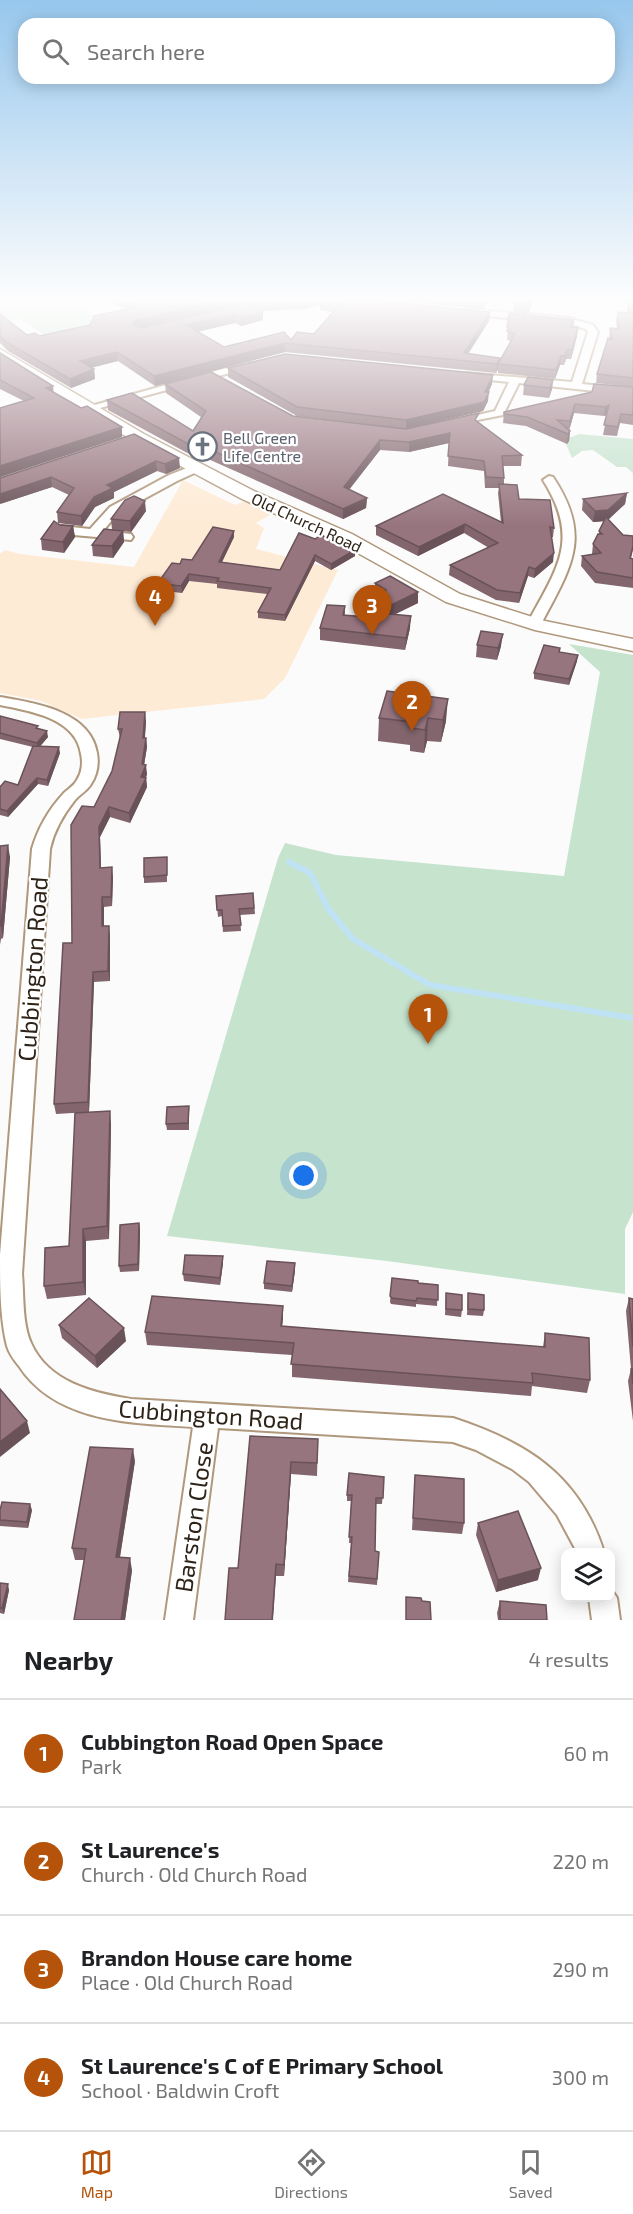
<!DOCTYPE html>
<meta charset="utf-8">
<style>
:root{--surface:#fff;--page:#f2f2f2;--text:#202124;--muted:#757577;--line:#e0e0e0;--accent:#b45309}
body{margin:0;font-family:"Exo 2",sans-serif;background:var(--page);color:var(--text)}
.controls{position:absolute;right:18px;bottom:18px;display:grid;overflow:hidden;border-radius:12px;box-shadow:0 3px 15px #0003}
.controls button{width:54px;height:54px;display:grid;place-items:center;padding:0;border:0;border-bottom:2px solid var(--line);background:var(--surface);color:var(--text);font:30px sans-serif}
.you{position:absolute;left:304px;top:1176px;width:21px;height:21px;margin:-15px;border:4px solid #fff;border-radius:50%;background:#1a73e8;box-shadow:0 0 0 9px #1a73e833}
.badge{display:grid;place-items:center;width:39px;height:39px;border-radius:50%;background:var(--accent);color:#fff;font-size:20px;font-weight:700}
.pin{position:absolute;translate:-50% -50px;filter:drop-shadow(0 2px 3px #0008)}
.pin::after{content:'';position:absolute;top:32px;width:21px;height:18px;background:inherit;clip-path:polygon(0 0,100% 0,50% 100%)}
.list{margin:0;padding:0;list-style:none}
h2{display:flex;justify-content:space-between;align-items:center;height:78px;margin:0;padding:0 24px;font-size:26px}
h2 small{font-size:20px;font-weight:400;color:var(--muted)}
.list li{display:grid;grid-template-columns:39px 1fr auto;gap:18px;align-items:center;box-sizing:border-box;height:108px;padding:0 24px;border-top:2px solid var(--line)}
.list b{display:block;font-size:22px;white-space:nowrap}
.list p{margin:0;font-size:20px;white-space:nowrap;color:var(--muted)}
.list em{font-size:20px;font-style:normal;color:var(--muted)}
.icon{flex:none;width:33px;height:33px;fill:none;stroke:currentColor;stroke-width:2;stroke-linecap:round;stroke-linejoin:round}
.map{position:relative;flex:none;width:633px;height:1620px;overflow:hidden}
.search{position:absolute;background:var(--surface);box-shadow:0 3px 15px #0003;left:18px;right:18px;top:18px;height:66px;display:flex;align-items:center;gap:15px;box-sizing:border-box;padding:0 21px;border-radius:18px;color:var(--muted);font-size:22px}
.sheet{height:510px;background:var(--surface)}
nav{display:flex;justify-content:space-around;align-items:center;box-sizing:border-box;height:84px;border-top:2px solid var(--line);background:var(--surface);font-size:16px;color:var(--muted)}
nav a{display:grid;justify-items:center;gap:3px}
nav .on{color:var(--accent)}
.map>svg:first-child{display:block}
</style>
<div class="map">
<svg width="633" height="1620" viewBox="0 0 633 1620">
<rect width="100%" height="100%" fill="#fbfbfb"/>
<path fill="#feebd6" d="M183,480l52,25 10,-4 27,13 -16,9 8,5 -8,21 82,21 -53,108 -21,21 -182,20 -41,-18 -41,-8v-139l5,-4 15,4 114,13z"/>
<g fill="#c6e3cd">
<path d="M0,300h81l-7,2 18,13 -3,3 4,6 -50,10 -23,-15 -9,2 -11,-8z"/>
<path d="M579,434l54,5v34l-7,-6h-9l-24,-17 -11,1 -10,7 -7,-16 1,-3z"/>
<path d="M569,644l64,11v557l-8,17v65l-238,-33 -220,-25 111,-378 7,-15 51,12 228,21 36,-204z"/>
</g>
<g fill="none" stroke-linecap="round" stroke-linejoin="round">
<path stroke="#bfe3f5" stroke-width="6" d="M289,862l21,11 19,37 24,29 77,46 203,33"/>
<defs>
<g id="street">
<path d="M469,309l100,9 24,7 5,7 -16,52 51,5v6l-114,-12 -16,32 -51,10v-4l43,-10 14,-29 -39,-4 -4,-1v-4l106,9 16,-50 -2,-3 -18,-5 -102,-10v-4z"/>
<path d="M248,362l5,3 -1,2 -163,44 -5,-3z"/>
<path d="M197,464l6,4 -2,2 -24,11 -59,32 -15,18 28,3 2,3 -2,3 -69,-6 -6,-4 6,-4 28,3 20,-22 59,-32z"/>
<path d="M549,476l4,1c40,60 18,90 -12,147l-7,4 -7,-4c30,-56 54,-84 16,-144z"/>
<path d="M0,697c35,6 90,14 97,56 2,11 0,22 -6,31 -4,7 -11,10 -16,16 -12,15 -21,31 -25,49l-28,425c2,21 0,49 9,69 17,39 62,50 100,56l322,19c73,24 126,56 151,134h-27l-20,-37 -28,-33 -17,-13 -36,-19 -23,-8 -235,-14 -25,192h-28l28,-193c-61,-4 -137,-4 -174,-61 -5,-6 -10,-13 -12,-20 -7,-28 -7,-62 -7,-91l32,-406c6,-21 17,-40 32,-56 4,-4 10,-7 13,-13 5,-7 6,-18 4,-26 -5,-36 -51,-43 -81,-49z"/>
<path d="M610,1587l7,11 3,22h-28l-3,-22h21z"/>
</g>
<path id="secondary" d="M0,349l144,85 110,57 98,43 108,60 85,27 88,18v12l-98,-21 -89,-28 -108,-60 -96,-43 -110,-59 -132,-81z"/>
</defs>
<use href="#street" stroke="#b0987c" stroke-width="4"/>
<use href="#secondary" stroke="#b0987c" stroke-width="3"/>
<use href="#street" fill="#fff" fill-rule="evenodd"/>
<use href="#secondary" fill="#fff" fill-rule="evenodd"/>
</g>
<g fill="#82656d" fill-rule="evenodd">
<path d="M107,300h267l115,21 -21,32 32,5 -1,5 12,-22 -4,-1 1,-12h-2l1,-9 18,-3 49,4v7l3,9 -6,23h-5l-2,6h-4l-5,14 -57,-6v-4l-2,4 -211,-21 -130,34 -37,-25 -27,7 3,1 1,10 -24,9 -63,-37 -8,-8v-29l27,21 12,1 51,-11 35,-16zM320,305v5l13,2 -19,22 -23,6 -67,7 -27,-15 38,-9 6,3 22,-6v-8l-1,-1 43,-2z"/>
<path d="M388,300h100l-5,9z"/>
<path d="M515,300h19l-6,14 -15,-2 1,-9z"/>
<path d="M627,300h6v87l-37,-4 1,-9 12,-35 1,-11 7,1 -1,-9 2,-8h9z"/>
<path d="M0,353l54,40 27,15 41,19v10l-122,40v-69l24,-7 -24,-12z"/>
<path d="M228,368l264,16 -4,8v9l-5,10 -77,18 -109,-13 -69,-39z"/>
<path d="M553,380l-1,9 -3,9 -26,-3 1,-10z"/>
<path d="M165,384l128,32 113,13 72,-7 44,33 -1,11h-18l1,12v6l15,15 35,29 -1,9h-1l1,25 -19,16 -6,-2 -9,27 -23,-3 -47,-25 1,-10 39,-17 -25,-15 -46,23 -42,-21v-9l125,-4 -3,-29 1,-5h-14l-1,-17 -36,-5 1,-23 -40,9 -29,-2 -31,40 18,8 -1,10 -23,11 -135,-60 -6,2 -94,-51 -1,-10 86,31 8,-14 -35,-24z"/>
<path d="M633,387v38l-13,-2 -3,13 -14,-1 4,-20 -3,1 -30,-3 -5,17 1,1 -1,10 -2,3 -41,-18 -23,-3 1,-11z"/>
<path d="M134,434l46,34 -14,6 -9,-3 -43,21v6l-19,9 -13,19 -24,-3 -1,-11 12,-17 -17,-8 -52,17z"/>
<path d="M627,493l-2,11 -17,15 15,16 10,1v14l-2,8 2,1v29l-38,-5 -14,-17 1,-10 10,-2 1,-10 6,-10v-3l5,-10 -11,1 -11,-12 1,-11z"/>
<path d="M146,511l-15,21 -8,-1 1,11 -11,16 -20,-2 -1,-11 20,-15 -1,-11z"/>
<path d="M73,526l2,11 -11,16 -22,-3 -1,-11z"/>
<path d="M234,531v6l-12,25 58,8 19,-37 56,23 -24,14 -16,-9 -30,60 -27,-3v-6l9,-18 -50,-6v-4l-28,-3 -7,12 -17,-2v-4l-4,-1 -1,-6 20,-16 12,-4z"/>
<path d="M375,583l43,20 -24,12 16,13 -5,22 -85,-10v-12l25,-22v9l34,3 2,-5 3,-13 -9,-5z"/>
<path d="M477,645l24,1 -4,14 -21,-3z"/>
<path d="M560,648v4l17,9 -8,24 -35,-6v-6z"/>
<path d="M387,691l59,30 -5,21 -14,-1 -3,12 -14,-2v-6l-32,-4 1,-23z"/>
<path d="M0,716l39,13 9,8 -8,9 20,7 -12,33 -10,-2 -30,33 -8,-2v-28l18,-2 15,-38 -33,-8z"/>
<path d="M146,721l-1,17h1l1,9 -3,18 3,9 -1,4 1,9 -17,36 -20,-6 -10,20 1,31 12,9 -1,29 -8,1v19l6,9v46l-16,1 -5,130 -33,2 -2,-10 18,-161 48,-205 -2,-9z"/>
<path d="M0,846l10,11 -7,81 -2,1 -1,6z"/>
<path d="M167,857v25l-23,1v-6z"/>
<path d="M253,893l2,21 -15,1 1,16 -18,1 -1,-16 -4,1 -2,-21z"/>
<path d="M189,1106v24h-22l-1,-6z"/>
<path d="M111,1124l-2,115 -23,2v54l-39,4 -3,-13 25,-40z"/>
<path d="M139,1223l1,7 -1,41 -19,1 -1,-6z"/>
<path d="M223,1256v7l-3,22 -36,-4 -1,-7z"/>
<path d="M295,1270l-3,22 -28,-3v-6z"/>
<path d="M392,1278l26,5 20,2 -1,21 -21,-2v3l-25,-3 -1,-2z"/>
<path d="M446,1293l16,17 -1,7 -16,-2z"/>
<path d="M468,1293l16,17 -1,6 -16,-1z"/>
<path d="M629,1298l4,1v122l-5,-40 3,-12 -5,-58z"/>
<path d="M283,1306l-1,20 261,21 2,-14 45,47 -3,13 -55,-7 -1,10 -239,-19v-22l-145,-10 -2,-13z"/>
<path d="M59,1325l67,16 -29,27 -35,-30z"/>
<path d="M250,1436l68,3 -1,37 -26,-2 -7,102h-8l-38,-8z"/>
<path d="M135,1461l-15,96 12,13 -7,50h-51l10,-60h-9l-3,-12z"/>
<path d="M415,1475l49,48 -2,11 -50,-4z"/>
<path d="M384,1477l-2,27h-6l-1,47 4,1 -2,33 -29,-3 3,-39h-2l2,-42h-4v-6z"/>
<path d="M0,1510h32l-4,18 -28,-2z"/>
<path d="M478,1523l60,57 -42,12 -20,-57z"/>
<path d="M0,1583l9,7 -5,24 -4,-1z"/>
<path d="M500,1601l47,19h-49l-1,-7z"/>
</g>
<g fill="#6a5259">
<path d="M223,300h36l-125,33 -1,-9 2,-3z"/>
<path d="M309,300h15l-4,2v3l-15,4v-8z"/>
<path d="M484,300h4l-5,9z"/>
<path d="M531,300h3l-6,14 1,-9z"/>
<path d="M263,312v8l-22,6v-8z"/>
<path d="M490,312l-1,9 -26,41 1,-9z"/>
<path d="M235,314v9l-48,11 -1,-9z"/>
<path d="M578,327l-1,9 -6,23 1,-9z"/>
<path d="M285,343v9l-130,34 -1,-10z"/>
<path d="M567,350l-1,9 -2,6 1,-9z"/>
<path d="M117,352l1,9 -37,9 -1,-9z"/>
<path d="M561,356l-1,9 -5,14 1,-9z"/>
<path d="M500,358l-2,11 -2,4 1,-9z"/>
<path d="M94,369l1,10 -24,9 -1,-9z"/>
<path d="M493,375l-1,9 -7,17v-9z"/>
<path d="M553,380l-1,9 -3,9 1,-10z"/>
<path d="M53,386l1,9 -8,-7z"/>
<path d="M489,392l-1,9 -5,10 -77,18v-9z"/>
<path d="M575,404l-1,9 -5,18 1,-10z"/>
<path d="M609,405l-1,9 -4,2 1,-9z"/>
<path d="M122,427v10l-122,40v-11z"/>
<path d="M570,431l-1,10 -2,3 1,-10z"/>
<path d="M450,433l-1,10 -40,9v-10z"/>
<path d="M380,440v10l-37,47 1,-10z"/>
<path d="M207,448l1,11 -6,2 -1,-10z"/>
<path d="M179,458l1,10 -14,6 -1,-10z"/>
<path d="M156,461l1,10 -43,21v6l-19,9 -13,19 -1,-10 13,-19 13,-12z"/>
<path d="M51,477l1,10 -52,17v-10z"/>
<path d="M627,493l-2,11 -18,17 -14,1 2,-11z"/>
<path d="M367,498l-1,10 -23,11v-10z"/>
<path d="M145,501l1,10 -15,21 -1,-11z"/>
<path d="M465,524l-1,9 -46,23 1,-9z"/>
<path d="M73,526l2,11 -11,16 -1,-11z"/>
<path d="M123,531l1,11 -11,16 -1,-12z"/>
<path d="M234,531v6l-15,31v-6z"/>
<path d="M355,550v6l-24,14v-6z"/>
<path d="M554,553l-1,9 -19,16 1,-9z"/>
<path d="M315,555v6l-30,60v-6z"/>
<path d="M529,567l-1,9 -9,27 1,-10z"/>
<path d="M189,574v7l-7,12 -1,-7z"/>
<path d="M418,592v11l-38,18 1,-11z"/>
<path d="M411,616l-1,12 -5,22 1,-12z"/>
<path d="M503,634l-2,12 -4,14 1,-12z"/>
<path d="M578,655l-1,6 -8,24v-6z"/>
<path d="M448,699l-2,22 -5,21 2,-22z"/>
<path d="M145,712l1,9 -2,26 -1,-9z"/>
<path d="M428,718l-1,23 -3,12 1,-23z"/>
<path d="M47,731l1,6 -10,12 -1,-6z"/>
<path d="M146,738l1,9 -4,24 3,-6 1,9 -5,13 -1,-10z"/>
<path d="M59,747l1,6 -12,33 -1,-6z"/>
<path d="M37,778l1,6 -30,33 -1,-6z"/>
<path d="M146,778l1,9 -17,36 -1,-10z"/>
<path d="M109,807l1,10 -10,20 1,41 -1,-10 -1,-41z"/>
<path d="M8,845l2,12 -7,81 -2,-12z"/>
<path d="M112,867l1,10 -1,29 -1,-9z"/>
<path d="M102,897l2,10v29l-2,-10z"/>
<path d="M109,926l1,9v46l-2,-10z"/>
<path d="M93,972l1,10 -5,130 -1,-10z"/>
<path d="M110,1111l1,13 -2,115 -2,-13z"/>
<path d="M139,1223l1,7 -1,41 -1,-7z"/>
<path d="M83,1229l3,12v54l-3,-13z"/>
<path d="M223,1256v7l-3,22v-7z"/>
<path d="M295,1263v7l-3,22v-6z"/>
<path d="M283,1306v13l-2,20v-13z"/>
<path d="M124,1328l2,13 -29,27 -2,-12z"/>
<path d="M27,1421l3,12 -30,24v-15z"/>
<path d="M133,1449l2,12 -17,108 -2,-12z"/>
<path d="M291,1462v12l-7,102v-11z"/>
<path d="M30,1504l2,6 -4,18 -1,-6z"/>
<path d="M130,1558l2,12 -7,50h-4z"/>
<path d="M276,1564v12l-3,44h-1z"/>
<path d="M541,1568l-3,12 -42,12 2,-12z"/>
<path d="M8,1584l1,6 -5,24 -2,-6z"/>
</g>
<g fill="#97757f" stroke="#6a5259" stroke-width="1.5">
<path d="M123,300h100l-88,21 -2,3 8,4 118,-28h50l-4,1 -58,2 16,9 -22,6 -6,-4 -49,11 38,22 60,-15 7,8 6,-8 17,2 26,-30 -20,-2 1,-2h53l116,12 -26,41 36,5 -3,6 -212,-21 -131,33 -37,-24 -37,9 14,8 -24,10 -64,-37 -6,-7v-21l27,21 8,-2 4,3 51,-11 4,-9 42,-9z"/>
<path d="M515,300h16l-2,5 -15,-2z"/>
<path d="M628,300h5v10l-4,-1z"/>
<path d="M618,312l15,1v65l-36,-4 11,-36 4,2 -2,-12 9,1z"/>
<path d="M510,313l15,2 -3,6 3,-6 49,5 -4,7h8l-6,23h-5l-2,6h-4l-5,14 -58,-6 17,-30 -8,-3 4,-11 -4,-1z"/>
<path d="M0,353l53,33 -7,2 35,20 6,-2 35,21 -122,39v-58l34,-10 -34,-18z"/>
<path d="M285,354l208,21 -8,17h4l-5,10 -78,18 -109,-13 -69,-39z"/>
<path d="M211,372l82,44 113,13 73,-16 -4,7 47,35 -20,1 2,22 -18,-1 -2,-16 -36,-5 2,-23 -41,9 -29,-2 -36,47 23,11 -24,11 -136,-61 -6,3 -94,-51 25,-7 61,38 13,-20 -41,-27z"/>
<path d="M528,377l25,3 -3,8 -26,-3z"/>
<path d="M594,384l39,3v28l-12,-1 -3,13 -14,-2 5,-20 -4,2 -30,-3 -5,17 -13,-1 13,11 -2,3 -41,-17 -23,-3v-2l88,-20z"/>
<path d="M134,434l45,24 -14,6 -9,-3 -49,24 6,3 -19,9 -13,19 -24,-4 17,-24 -23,-11 -51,17v-16z"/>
<path d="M499,484l18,1 2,14 31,1 4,28 -4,-1 4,26 -19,16 -6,-2 -9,26 -23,-3 -47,-25 48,-22 -33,-19 -46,23 -43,-21 67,-32 60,29z"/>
<path d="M627,493l-19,17 -13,1 -12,-12z"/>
<path d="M134,496l11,5 -15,20 -19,-2 14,-19z"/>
<path d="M606,517l17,18 10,1v10l-3,12 3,1v19l-36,-6 -15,-16 19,-3 -8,-9 5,-10h4l-3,-3z"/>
<path d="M54,521l6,4 13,1 -10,16 -22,-3z"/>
<path d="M213,527l21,4 -15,31 61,8 19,-37 16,6 6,-4 34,15 -24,14 -16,-9 -30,60 -27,-3 13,-24 -54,-7 2,-3 -30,-4 -8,12 -17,-2 2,-3 -6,-1 12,-17 8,1 2,-5 10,1z"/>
<path d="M104,529l19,2 -11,15 -20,-1z"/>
<path d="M390,576l28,16 -37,18 5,-20 -11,-7z"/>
<path d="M327,605l18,1 -2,9 36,3 1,-5 31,3 -5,22 -86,-10z"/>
<path d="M481,631l22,3 -5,14 -21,-3z"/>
<path d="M544,645l16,3 -1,4 19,3 -9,24 -35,-6z"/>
<path d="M387,691l61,8 -5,21 -15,-2 -3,12 -14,-2 1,-6 -33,-4z"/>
<path d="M120,712h25l-2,26h3l-4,26 4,1 -5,12 5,1 -17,35 -20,-6 -10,20 1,41 12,-1 -1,30h-9v29h7l-1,45 -15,1 -5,130 -34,2 9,-161h9l-1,-118 11,-19 12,1 18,-36 10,-42h-4z"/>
<path d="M0,716l38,10 -2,2 11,3 -10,12 -37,-10z"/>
<path d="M33,746l26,1 -12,33 -10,-2 -30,33 -7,-2v-22l5,-6 13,4z"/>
<path d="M8,845l-7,81h-1v-80z"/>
<path d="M167,857v18l-23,2v-19z"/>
<path d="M253,893l1,15 -15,1 2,16 -18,1 -1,-16h-5l-1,-14z"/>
<path d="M189,1106l-1,17 -22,1 1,-17z"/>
<path d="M110,1111l-3,115 -24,3v53l-39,4 1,-38 24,-2 6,-133z"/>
<path d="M139,1223l-1,41 -19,2 1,-41z"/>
<path d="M185,1255l38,1 -3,22 -37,-4z"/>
<path d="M267,1261l28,2 -3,23 -28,-3z"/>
<path d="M392,1278l26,3v2l20,2v15l-21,-2 -1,3 -24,-3 -2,-2z"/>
<path d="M446,1293l16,2v15l-16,-1z"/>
<path d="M468,1293l16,2v15l-16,-1z"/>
<path d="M152,1296l131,10 -2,20 264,21v-14l44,5 1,42 -58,-7 1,10 -242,-19 3,-21 -149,-11z"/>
<path d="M89,1298l35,30 -29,28 -36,-31z"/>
<path d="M629,1298l4,1v48z"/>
<path d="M631,1369h2v15z"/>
<path d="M0,1389l27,32 -27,21z"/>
<path d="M250,1436l68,3 -1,24 -26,-1 -7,103 -8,-1 -4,56h-47l4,-52h9z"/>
<path d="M90,1447l43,2 -17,108 14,1 -9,62h-47l12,-71 -14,-1z"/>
<path d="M349,1473l35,4 -1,21h-7l-1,53 4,1 -2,27 -28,-3 3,-39h-3l3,-42h-5z"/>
<path d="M415,1475l49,4v44l-51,-5z"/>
<path d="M2,1502l28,2 -3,18 -27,-2v-10z"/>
<path d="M518,1511l23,57 -43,12 -20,-57z"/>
<path d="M0,1583l8,1 -6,24h-2z"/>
<path d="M406,1597l15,1 1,3 8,1 1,18h-25z"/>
<path d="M500,1601l46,4 1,15h-47z"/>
</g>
<linearGradient id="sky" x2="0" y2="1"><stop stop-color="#97c7ed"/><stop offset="0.57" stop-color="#fdfdfd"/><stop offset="1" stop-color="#fdfdfd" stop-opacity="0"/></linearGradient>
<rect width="633" height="526" fill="url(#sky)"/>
<defs>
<symbol id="church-ring" viewBox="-11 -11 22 22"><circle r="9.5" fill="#fff" stroke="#6b7280" stroke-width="1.5"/><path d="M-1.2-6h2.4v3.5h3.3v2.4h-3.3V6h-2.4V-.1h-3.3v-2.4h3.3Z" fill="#6b7280"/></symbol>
</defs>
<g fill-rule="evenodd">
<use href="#church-ring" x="186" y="430" width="33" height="33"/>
</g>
<g text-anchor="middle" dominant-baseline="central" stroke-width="4.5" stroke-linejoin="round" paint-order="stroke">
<g font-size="16" fill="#5b616d" stroke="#fff" text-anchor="start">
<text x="223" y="437">Bell Green<tspan x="223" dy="18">Life Centre</tspan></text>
</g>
<g font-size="16" fill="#2d2318" stroke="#fff">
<text transform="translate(307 522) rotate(25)">Old Church Road</text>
</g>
<g font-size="24" fill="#2d2318" stroke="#fff">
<text transform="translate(32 969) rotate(-86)">Cubbington Road</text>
<text transform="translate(211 1414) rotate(4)">Cubbington Road</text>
<text transform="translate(193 1517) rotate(-82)">Barston Close</text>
</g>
</g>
</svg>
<div class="controls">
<button><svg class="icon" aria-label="layers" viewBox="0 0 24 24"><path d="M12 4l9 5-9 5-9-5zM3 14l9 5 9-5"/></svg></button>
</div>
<div class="you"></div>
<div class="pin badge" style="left:428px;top:1044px">1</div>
<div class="pin badge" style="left:412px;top:731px">2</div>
<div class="pin badge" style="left:372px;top:635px">3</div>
<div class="pin badge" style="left:155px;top:626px">4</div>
<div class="search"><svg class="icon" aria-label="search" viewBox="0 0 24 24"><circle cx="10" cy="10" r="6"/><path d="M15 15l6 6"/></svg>Search here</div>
</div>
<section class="sheet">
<h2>Nearby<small>4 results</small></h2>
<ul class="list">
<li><span class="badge">1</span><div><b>Cubbington Road Open Space</b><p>Park</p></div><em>60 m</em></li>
<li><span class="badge">2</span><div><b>St Laurence's</b><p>Church · Old Church Road</p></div><em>220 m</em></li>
<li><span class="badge">3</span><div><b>Brandon House care home</b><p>Place · Old Church Road</p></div><em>290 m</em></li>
<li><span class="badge">4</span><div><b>St Laurence's C of E Primary School</b><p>School · Baldwin Croft</p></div><em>300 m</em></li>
</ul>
</section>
<nav>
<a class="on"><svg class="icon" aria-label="map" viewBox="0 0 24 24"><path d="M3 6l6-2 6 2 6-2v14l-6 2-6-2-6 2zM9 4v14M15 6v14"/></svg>Map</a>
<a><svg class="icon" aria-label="directions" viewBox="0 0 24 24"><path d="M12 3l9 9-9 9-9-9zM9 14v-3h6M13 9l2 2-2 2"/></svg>Directions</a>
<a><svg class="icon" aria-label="saved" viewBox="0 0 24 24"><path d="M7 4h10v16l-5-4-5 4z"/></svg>Saved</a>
</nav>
